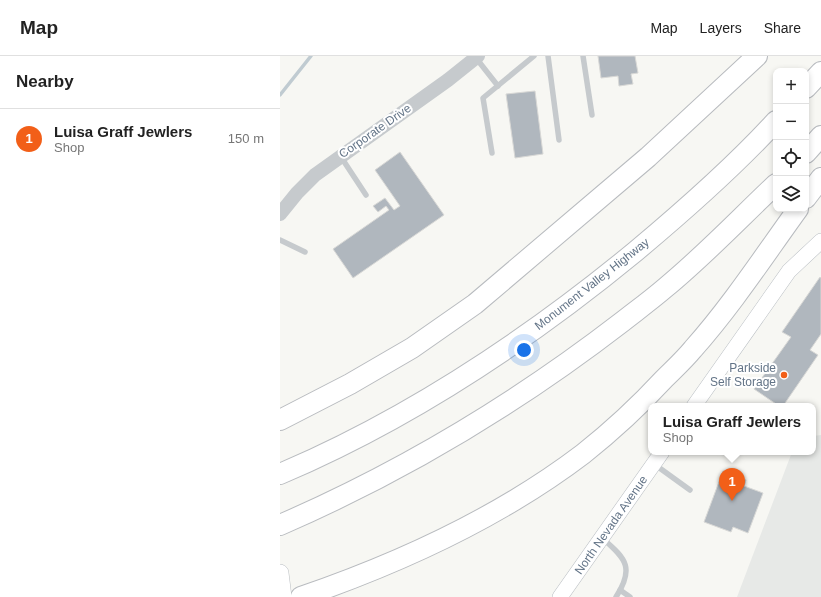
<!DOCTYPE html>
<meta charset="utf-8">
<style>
:root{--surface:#fff;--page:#f6f6f6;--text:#222;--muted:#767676;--line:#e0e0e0;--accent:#f25f18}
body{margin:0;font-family:Arial,sans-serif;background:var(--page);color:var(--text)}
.controls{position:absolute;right:12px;top:12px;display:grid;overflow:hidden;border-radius:8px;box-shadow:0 2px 6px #0003}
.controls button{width:36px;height:36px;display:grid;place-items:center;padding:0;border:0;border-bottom:1px solid var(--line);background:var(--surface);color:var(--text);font:20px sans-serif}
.you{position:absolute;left:244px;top:294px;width:14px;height:14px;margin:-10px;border:3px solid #fff;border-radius:50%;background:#1a73e8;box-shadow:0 0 0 6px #1a73e833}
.badge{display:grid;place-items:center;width:26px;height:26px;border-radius:50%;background:var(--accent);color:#fff;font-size:13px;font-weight:700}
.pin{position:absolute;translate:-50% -33px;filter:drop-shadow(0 1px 2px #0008)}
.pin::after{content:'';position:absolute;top:21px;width:14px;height:12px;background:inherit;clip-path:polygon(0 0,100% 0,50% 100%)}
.popup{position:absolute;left:368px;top:347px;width:168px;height:52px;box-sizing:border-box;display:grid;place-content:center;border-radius:8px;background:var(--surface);filter:drop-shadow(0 1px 3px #0005);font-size:13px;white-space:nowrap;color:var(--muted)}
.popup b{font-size:15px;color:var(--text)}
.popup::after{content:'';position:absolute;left:50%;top:100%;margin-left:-8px;border:8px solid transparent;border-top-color:var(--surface)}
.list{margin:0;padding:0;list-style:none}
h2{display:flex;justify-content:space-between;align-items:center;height:52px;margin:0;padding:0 16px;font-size:17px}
h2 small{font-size:13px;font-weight:400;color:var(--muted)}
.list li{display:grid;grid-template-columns:26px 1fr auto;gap:12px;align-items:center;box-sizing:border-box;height:60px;padding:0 16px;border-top:1px solid var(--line)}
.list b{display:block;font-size:15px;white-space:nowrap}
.list p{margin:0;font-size:13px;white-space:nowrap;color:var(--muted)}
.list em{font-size:13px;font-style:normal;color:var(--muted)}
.icon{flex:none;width:22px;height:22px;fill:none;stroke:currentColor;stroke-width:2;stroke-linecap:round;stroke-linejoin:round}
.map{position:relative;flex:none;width:541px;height:541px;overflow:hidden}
header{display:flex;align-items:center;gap:24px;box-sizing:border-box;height:56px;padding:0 20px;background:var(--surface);border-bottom:1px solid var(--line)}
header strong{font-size:19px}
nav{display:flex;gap:22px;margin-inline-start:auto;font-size:14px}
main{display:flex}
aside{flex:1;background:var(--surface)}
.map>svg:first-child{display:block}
</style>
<header>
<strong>Map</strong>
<nav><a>Map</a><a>Layers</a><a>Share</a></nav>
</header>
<main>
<aside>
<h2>Nearby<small></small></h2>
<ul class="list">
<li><span class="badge">1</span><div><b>Luisa Graff Jewlers</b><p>Shop</p></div><em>150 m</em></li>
</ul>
</aside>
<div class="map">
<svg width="541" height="541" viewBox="0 0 541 541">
<rect width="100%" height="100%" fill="#f7f7f3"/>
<path fill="#e7e9e7" d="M541,379v162h-84l55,-145h21v-16z"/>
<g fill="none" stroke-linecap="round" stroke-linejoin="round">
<path stroke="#c0cbd1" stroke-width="3.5" d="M0,39l31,-39"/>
</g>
<g fill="#b0b7be" stroke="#d8d8d6">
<path d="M318,0h37l3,17 -7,1 2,10 -14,2 -1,-10 -17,2z"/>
<path d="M255,35l8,63 -28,4 -9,-64z"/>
<path d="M120,96l44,63 -91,63 -20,-29 56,-39 -3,-4 -8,6 -5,-6 12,-8 9,12 6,-4 -25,-36z"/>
<path d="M540,221l1,1v56l-11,16 8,5 -35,51h-4l-25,-17 37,-52 -9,-5z"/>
<path d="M443,415l23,9 -2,6 19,7 -15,40 -15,-6 -2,5 -27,-10z"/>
</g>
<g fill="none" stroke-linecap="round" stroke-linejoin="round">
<defs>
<g id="secondary">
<path d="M414,350l95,-135 32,-30"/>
<path d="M280,541l102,-145"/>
</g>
<path id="primary" d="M0,517l3,24"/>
<g id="motorway">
<path d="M526,32l15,-16"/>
<path d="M526,97l15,-17"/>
<path d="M526,142l15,-20"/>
<path d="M0,364l70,-36 62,-36 63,-44 173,-147 109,-101"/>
<path d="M0,418c129,-55 248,-134 356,-223 49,-41 97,-83 140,-130"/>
<path d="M0,469c122,-53 237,-122 342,-203 14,-11 29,-22 43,-34 39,-32 74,-69 111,-104"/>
<path d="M21,541c99,-34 199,-80 282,-143 29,-23 56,-48 81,-75 10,-10 20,-19 29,-30 39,-44 71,-93 105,-140"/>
</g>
</defs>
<use href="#secondary" stroke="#b8bdc2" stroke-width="16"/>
<use href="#primary" stroke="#b9bdc1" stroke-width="18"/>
<use href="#motorway" stroke="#b8bbbf" stroke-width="22"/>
<g stroke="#c6cacd" stroke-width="5.5">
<path d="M268,0l11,84"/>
<path d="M303,0l9,59"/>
<path d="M196,2l22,28"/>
<path d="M212,97l-9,-55 51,-42"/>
<path d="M61,101l25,38"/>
<path d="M0,184l25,12"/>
<path d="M374,408l36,26"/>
<path d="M323,483c24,20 31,30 13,58"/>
<path d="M340,534l10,7"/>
</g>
<path stroke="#c6cacd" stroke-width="14" d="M0,158l17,-21 18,-18 133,-95 30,-24"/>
<use href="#secondary" stroke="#fff" stroke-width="15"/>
<use href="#primary" stroke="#fff" stroke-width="17"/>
<use href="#motorway" stroke="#fff" stroke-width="20"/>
</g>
<circle fill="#f25f18" stroke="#fff" stroke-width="1.5" cx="504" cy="319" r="4"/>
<g text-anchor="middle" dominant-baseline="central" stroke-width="4" stroke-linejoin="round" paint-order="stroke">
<g font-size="12" fill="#637487" stroke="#fff">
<text transform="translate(95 75) rotate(-35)">Corporate Drive</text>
<text transform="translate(312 228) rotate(-38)">Monument Valley Highway</text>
<text transform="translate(331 469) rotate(-55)">North Nevada Avenue</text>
</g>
<g font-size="12" fill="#637487" stroke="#fff" text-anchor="end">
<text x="496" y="312">Parkside<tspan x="496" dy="14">Self Storage</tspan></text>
</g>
</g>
</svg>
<div class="controls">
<button>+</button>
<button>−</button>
<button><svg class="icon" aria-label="locate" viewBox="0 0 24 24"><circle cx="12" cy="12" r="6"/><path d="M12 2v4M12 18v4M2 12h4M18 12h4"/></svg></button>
<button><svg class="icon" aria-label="layers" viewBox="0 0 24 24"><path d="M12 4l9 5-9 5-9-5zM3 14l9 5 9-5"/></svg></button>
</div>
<div class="you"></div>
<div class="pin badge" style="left:452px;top:445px">1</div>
<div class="popup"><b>Luisa Graff Jewlers</b>Shop</div>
</div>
</main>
